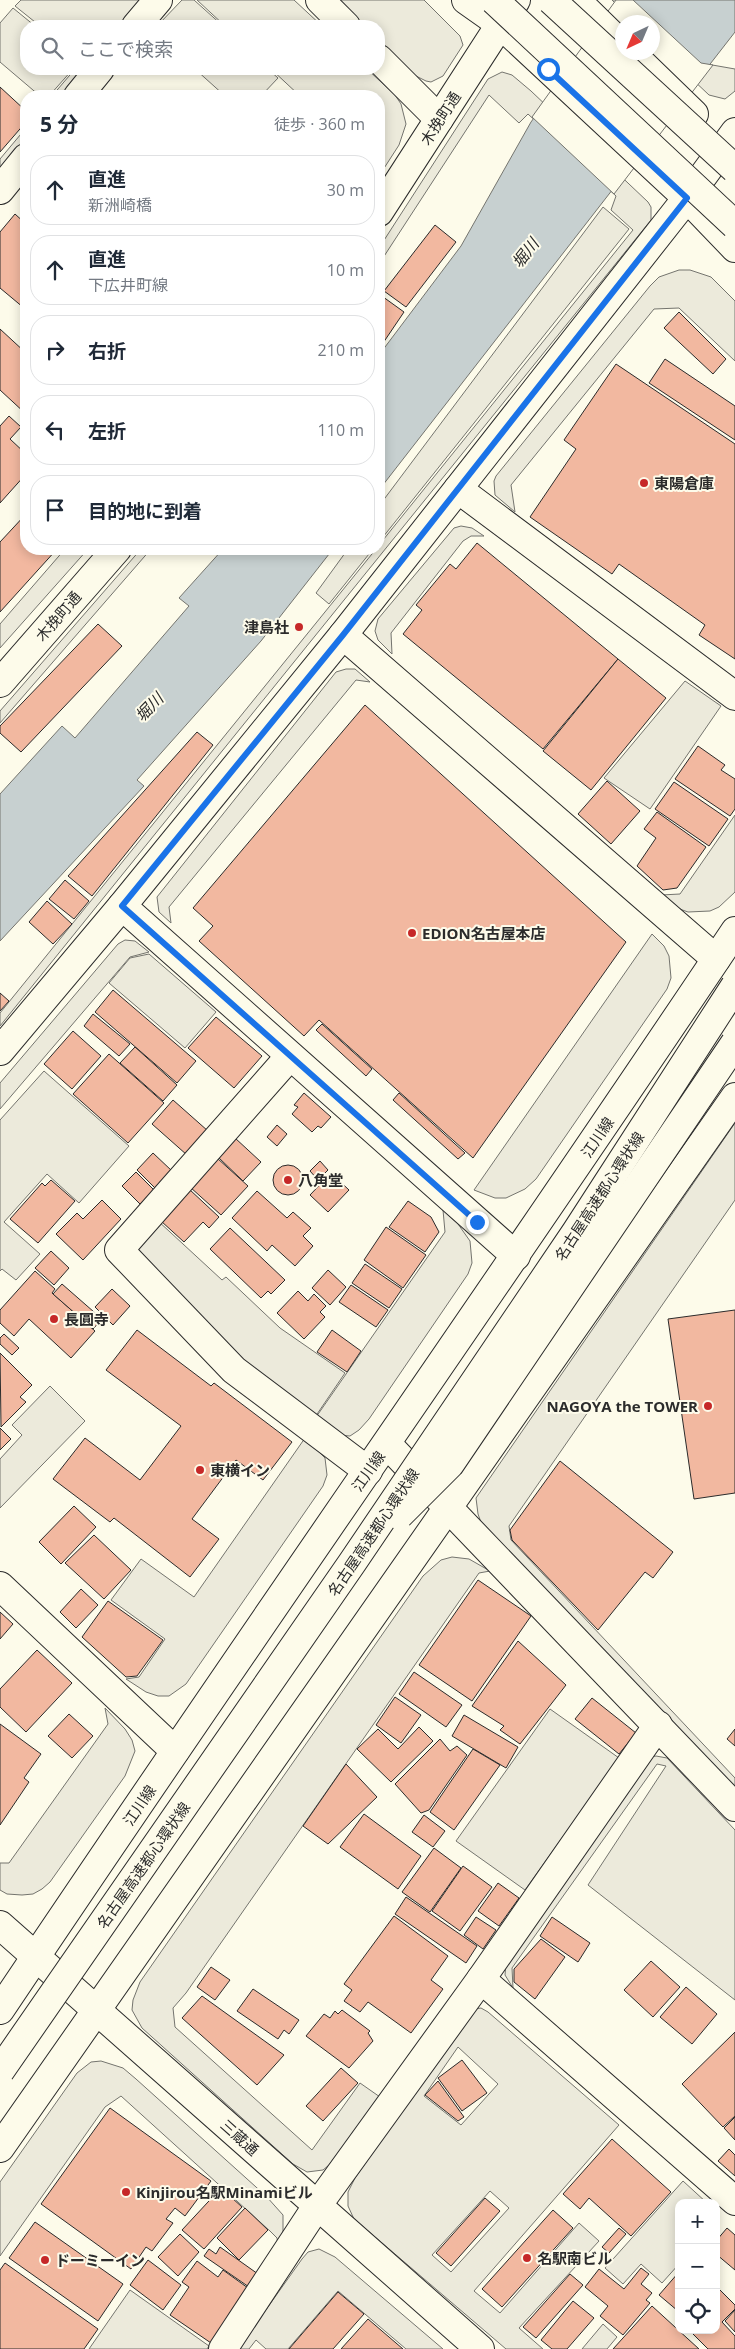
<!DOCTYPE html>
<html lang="ja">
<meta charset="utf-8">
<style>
:root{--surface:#fff;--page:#f6f6f7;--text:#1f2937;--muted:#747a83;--line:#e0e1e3}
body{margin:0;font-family:"Open Sans","Noto Sans JP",sans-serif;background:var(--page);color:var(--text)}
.controls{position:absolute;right:15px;bottom:15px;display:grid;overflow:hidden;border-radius:10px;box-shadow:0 2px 12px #0003}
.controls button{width:45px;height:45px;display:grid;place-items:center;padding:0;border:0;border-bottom:1px solid var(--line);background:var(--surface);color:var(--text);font:25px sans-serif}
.compass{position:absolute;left:615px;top:15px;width:45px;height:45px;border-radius:50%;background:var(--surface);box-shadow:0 2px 12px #0003;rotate:224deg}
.stop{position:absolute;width:15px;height:15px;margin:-11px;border:4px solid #1a73e8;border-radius:50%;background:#fff}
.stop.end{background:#1a73e8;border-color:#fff;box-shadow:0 1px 5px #0008}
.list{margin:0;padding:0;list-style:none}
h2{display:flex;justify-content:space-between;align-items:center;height:65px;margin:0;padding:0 20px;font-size:21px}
h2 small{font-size:16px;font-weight:400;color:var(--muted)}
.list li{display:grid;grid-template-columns:32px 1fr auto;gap:15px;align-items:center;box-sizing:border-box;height:70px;margin:0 10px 10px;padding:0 10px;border:1px solid var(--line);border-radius:20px}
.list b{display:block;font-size:19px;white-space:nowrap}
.list p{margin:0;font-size:16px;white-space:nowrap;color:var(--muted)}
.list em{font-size:16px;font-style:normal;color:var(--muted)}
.icon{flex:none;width:28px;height:28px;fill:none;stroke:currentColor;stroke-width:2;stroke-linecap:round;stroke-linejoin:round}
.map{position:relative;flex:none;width:735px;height:2349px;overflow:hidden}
.search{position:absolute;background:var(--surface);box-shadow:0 2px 12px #0003;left:20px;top:20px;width:365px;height:55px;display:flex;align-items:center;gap:12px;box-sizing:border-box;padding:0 18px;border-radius:20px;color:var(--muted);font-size:19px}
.panel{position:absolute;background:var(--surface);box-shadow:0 2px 12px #0003;left:20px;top:90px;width:365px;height:465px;border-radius:20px}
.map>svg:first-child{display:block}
</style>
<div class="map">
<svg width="735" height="2349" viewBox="0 0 735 2349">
<rect width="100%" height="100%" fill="#fdfbea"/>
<g fill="#eceadb" stroke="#74746e" fill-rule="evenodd">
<path d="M21,0h121l-22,26h-80l-25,-20z"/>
<path d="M182,0h12l29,26h-66z"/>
<path d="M197,0h97l28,26h-97z"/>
<path d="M334,0h90l36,36 3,9 -20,31 -12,6 -5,-1 -16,-8 -31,-30v-17h-18z"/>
<path d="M612,0h21l68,63 34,6v22l-10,8 -16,-4 -56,-53 -1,-20h-18z"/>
<path d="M13,8l22,18h-9v43h47l-24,27h-9l-40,-34v-39z"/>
<path d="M75,69h10l-23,27h-10z"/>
<path d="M195,69h73l10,9 -17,18h-36z"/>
<path d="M271,69h96l28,26 6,9 5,20 -7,21 -20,31v-80h-79z"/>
<path d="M502,72l10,3 19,16 117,111 3,5v13l-651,806v-13l376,-464h3v-4l254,-315 -22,-20 5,-14 -88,-82 -9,9 -30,-28 -110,169v-16l109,-169z"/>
<path d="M26,128v11l-26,31v-11z"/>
<path d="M603,207l26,22 -250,313v-36z"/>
<path d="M679,270h11l21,7 24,24v60l-56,-53 -25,1 -143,176 4,27 -20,-17 -1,-14 2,-5 154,-190 9,-9z"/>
<path d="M461,526l11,2 12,8h-13l-8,5 -72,92 1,21 -14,-14 -3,-9 3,-12 76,-91z"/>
<path d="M65,549h23l-88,99v-24z"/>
<path d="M141,549h10l-151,174v-12z"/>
<path d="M348,549h25l-44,55 -13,-11z"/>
<path d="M346,669h9l15,13 -14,-2 -187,227 2,16 -12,-11 -2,-15 179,-225z"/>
<path d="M685,681l36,25 -71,103 -46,-31z"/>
<path d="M735,815v77l-16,15 -9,4 -22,1 -11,-4 -16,-13 19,-1z"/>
<path d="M652,934l12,12 5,10 2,22 -4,11 -131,190 -11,10 -19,9h-11l-21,-8z"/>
<path d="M125,940l10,1 14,11 -19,5 -130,152v-26l118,-139z"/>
<path d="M149,954l67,58 -31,36 -76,-65 21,-25z"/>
<path d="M44,1071l85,75 -50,57 -32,-29 -43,48 36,32 -24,26 -14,-11 -2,2v-151z"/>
<path d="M735,1123v77l-226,326 2,14 224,238v16l-253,-269 -4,-11 -2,-16z"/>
<path d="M443,1210l15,14 12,17 2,22 -4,11 -99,145 -10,11 -9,6 -12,-1 -24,-15 131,-188z"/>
<path d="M157,1220l65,60 4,-3 54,51 65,45 -32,47 -68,-57 -115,-114z"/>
<path d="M50,1386l35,35 -85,87v-49l22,-24 -10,-10z"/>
<path d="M305,1438l20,20 2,17 -4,11 -137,198 -17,12h-11l-12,-4 -20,-13 13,-2 26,-38 -54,-39 30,-41 53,38z"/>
<path d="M452,1557l17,2 21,12 -11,2 -293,420 -13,15 2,19 137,123 48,-67 20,14 -51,68 -6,5 -16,2 -14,-8 -151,-136 -10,-18 1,-10 7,-18 283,-406 18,-16z"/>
<path d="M105,1708l20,21 7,11 3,11 -10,25 -75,106 -8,7 -9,5 -11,1 -15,-1 -7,-4v-27h9l99,-139z"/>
<path d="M550,1709l69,49 -94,132 -69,-49z"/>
<path d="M656,1756l11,2 68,72v170l-147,-115 78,-119 -9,-2 -145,204 1,20 -8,-13 1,-12 145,-206z"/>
<path d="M481,2008l7,4 131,113 -145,166 26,22 79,-90 20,18 -80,87 24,21h-37l-152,-130 -6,-13v-14l7,-14 114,-163 6,-6zM458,2047l40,37 -37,41 -37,-29zM490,2191l19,17 -58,64 -19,-17z"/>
<path d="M101,2061l22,7 13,11 130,117 17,19v20l-5,11 -1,-8 -7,-7 -149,-135 -16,11 -105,149v-74l77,-109 14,-11z"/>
<path d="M683,2181l24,22h-28v61l-17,19 -21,-19 -18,20 -18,-16z"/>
<path d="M319,2249l16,8 108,92h-37l-68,-58 -50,58h-22l-10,-9 -7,9h-11l64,-90 6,-7z"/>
<path d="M130,2290l79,56 -2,3h-118z"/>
<path d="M603,2324l14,13 -10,12h-25z"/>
</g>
<g fill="#c7d0d0" stroke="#74746e" fill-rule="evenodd">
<path d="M619,0h116v32l-356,458v-135l82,-109 70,-124zM622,22h30v30h-30z"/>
<path d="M223,549h110l-72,92 -124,139 7,6 -144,155v-147l62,-68 13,12 114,-132 -10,-8z"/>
</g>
<path fill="#fdfbea" stroke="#74746e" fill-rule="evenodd" d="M616,0h17l68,63 12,2 -99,129 -82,-77zM622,22h30v30h-30z"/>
<g fill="#f2b8a0" stroke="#2b2b2b">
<path d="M0,87l26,24v11l-26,30z"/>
<path d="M15,214l11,10v81l-2,3 -24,-20v-56z"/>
<path d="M435,225l21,17 -50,65 -22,-16z"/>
<path d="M379,294l25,18 -25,37z"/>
<path d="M679,312l47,47 -13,15 -49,-46z"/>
<path d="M0,329l26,24v61l-26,-24z"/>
<path d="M665,359l70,47v34l-86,-57z"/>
<path d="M616,364l119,80v215l-36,-24 6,-10 -86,-61 -7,10 -82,-57 46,-68 -12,-9z"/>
<path d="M9,416l12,11 -11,12 16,15v20l-26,29v-77z"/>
<path d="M26,514v35h31l-57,63v-70z"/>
<path d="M477,543l141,116 -75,90 -140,-115 19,-24 -6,-5 34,-41 6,5z"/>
<path d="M98,624l24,22 -101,106 -21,-19v-7z"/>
<path d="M618,659l48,39 -75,92 -48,-39z"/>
<path d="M365,705l261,237 -153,216 -154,-138 -15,16 -105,-95 14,-15 -20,-18z"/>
<path d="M197,732l16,13 -121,151 -24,-20z"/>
<path d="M698,746l27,19 -4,5 14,9v30l-5,7 -55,-37z"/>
<path d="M607,781l33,30 -29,33 -33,-30z"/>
<path d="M674,782l54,37 -19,27 -54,-37z"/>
<path d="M657,812l49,35 -29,41 -14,2 -26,-24 19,-28 -12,-9z"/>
<path d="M65,880l24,21 -15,18 -25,-20z"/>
<path d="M47,901l25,23 -19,20 -24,-22z"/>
<path d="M113,990l83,71 -19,22 -82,-71z"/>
<path d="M0,993l9,8 -9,10z"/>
<path d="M93,1014l37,30 -11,12 -35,-30z"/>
<path d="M216,1017l46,39 -28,32 -46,-40z"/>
<path d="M322,1024l50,45 -6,7 -50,-46z"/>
<path d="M73,1031l28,25 -29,33 -28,-25z"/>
<path d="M135,1047l42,38 -14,16 -43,-38z"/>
<path d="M109,1054l55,49 -36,40 -55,-49z"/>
<path d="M304,1093l27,24 -10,11 -3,-2 -6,6 -20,-18 6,-7 -4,-2z"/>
<path d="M399,1093l66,60 -7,6 -65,-59z"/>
<path d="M173,1100l35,31 -21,24 -35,-31z"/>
<path d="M277,1125l10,9 -10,12 -10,-9z"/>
<path d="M235,1138l26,24 -18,19 -25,-24z"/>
<path d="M153,1153l19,18 -16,18 -19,-19z"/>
<path d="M217,1158l31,28 -27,29 -31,-28z"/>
<path d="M320,1161l8,9 -10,10 -8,-9z"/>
<circle cx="288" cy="1180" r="15"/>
<path d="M136,1172l18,18 -14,14 -18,-18z"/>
<path d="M331,1173l18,17 -21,22 -18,-17z"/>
<path d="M51,1180l24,21 -37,42 -28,-24 32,-36 3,3z"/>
<path d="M189,1189l30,28 -10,11 -6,-6 -19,20 -23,-21z"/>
<path d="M257,1191l30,27 6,-6 18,16 -8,8 10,10 -18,20 -23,-21 -5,6 -35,-33z"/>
<path d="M102,1200l19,19 -38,41 -27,-26 21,-21 6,6z"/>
<path d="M408,1201l23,16 8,15 -14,20 -36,-25z"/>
<path d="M386,1227l40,28 -23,33 -39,-28z"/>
<path d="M230,1228l55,52 -14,14 -3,-3 -7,7 -51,-49z"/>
<path d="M51,1251l18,17 -15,17 -19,-17z"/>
<path d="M365,1264l37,25 -13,19 -37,-25z"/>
<path d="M328,1270l18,17 -16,18 -18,-17z"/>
<path d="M35,1271l20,18 -3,4 43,38 -24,27 -42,-39 -15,17 -14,-13v-13z"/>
<path d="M62,1284l40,35 -9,10 -40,-35z"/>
<path d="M351,1285l37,25 -12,17 -37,-25z"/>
<path d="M112,1289l18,17 -17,19 -18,-18z"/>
<path d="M298,1291l10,10 6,-7 12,12 -6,6 5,5 -21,22 -27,-26z"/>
<path d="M735,1310v183l-41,6 -26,-180z"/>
<path d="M137,1330l74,56 3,-3 78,59 -29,38 -27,-20 -44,59 27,20 -29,38 -76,-59 -4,4 -57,-43 32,-41 55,42 41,-54 -75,-56z"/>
<path d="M332,1330l29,21 -14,21 -30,-20z"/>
<path d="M4,1334l15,14 -7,7 -12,-11v-6z"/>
<path d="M0,1353l32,32 -12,12 6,5 -25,25z"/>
<path d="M0,1428l11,11 -11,11z"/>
<path d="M560,1461l113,91 -20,26 -8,-6 -47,58 -86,-90 -2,-10z"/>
<path d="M74,1506l22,21 -35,37 -22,-22z"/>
<path d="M94,1535l37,35 -27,29 -39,-36z"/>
<path d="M478,1580l53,36 -59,85 -53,-36z"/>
<path d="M81,1589l17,16 -22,23 -16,-16z"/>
<path d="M108,1601l55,39 -26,36 -11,1 -44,-40z"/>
<path d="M0,1612l13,12 -13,15z"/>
<path d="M518,1641l48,44 -46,59 -20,-14 4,-4 -32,-20z"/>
<path d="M37,1650l35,33 -46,49 -26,-25v-18z"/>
<path d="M414,1672l48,33 -16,22 -47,-33z"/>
<path d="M395,1697l26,18 -20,28 -25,-18z"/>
<path d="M592,1698l44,35 -17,21 -44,-35z"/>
<path d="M69,1714l24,22 -21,22 -24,-22z"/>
<path d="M464,1715l54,32 -12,21 -54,-32z"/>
<path d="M0,1724l41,30 -17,24 5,4 -29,43z"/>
<path d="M419,1727l14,14 -42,41 -34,-33 21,-20 20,20z"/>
<path d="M735,1729v17l-8,-7z"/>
<path d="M440,1739l10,12 7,-5 10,9 -38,55 -8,3 -26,-29z"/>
<path d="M473,1749l27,16 -46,65 -24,-18z"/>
<path d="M346,1764l31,33 -49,47 -25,-18z"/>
<path d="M364,1814l57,42 -23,33 -58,-42z"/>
<path d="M424,1815l21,16 -12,16 -21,-15z"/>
<path d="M434,1848l27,20 -31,44 -28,-20z"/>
<path d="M463,1866l29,21 -32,44 -28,-20z"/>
<path d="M498,1883l21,15 -20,28 -21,-15z"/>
<path d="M406,1897l71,49 -11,17 -71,-49z"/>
<path d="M394,1916l54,40 -17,24 12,9 -32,44 -43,-31 -8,10 -16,-11 8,-11 -8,-6z"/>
<path d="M476,1917l20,13 -13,19 -19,-14z"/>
<path d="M552,1917l38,26 -12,19 -38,-26z"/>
<path d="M541,1939l24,18 -30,42 -21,-17v-13z"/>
<path d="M651,1961l29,26 -27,30 -29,-27z"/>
<path d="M211,1967l19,13 -15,20 -18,-13z"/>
<path d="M686,1987l31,27 -25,30 -32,-27z"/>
<path d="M253,1989l46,31 -10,14 -5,-4 -6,9 -41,-28z"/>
<path d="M202,1996l82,59 -27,30 -75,-67z"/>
<path d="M342,2010l28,21 -2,2 5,8 -24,27 -43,-32 18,-22 6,4 5,-7 3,3z"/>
<path d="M735,2032v84l-12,11 -41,-43z"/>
<path d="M462,2060l25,33 -25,18 -24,-33z"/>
<path d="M341,2068l17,15 -35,38 -17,-15z"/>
<path d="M438,2081l26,36 -6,4 -33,-26z"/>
<path d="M110,2108l101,73 -26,35 -10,-8 -9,11 7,4 -21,28 -6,-4 -15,22 -90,-65z"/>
<path d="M735,2117v23l-11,-12z"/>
<path d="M612,2139l59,53 -40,44 -42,-38 -9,11 -17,-15z"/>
<path d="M729,2149l6,6v21l-17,-15z"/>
<path d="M221,2188l21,19 -38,42 -22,-19z"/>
<path d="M485,2198l15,13 -49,55 -15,-13z"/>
<path d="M245,2208l23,22 -29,30 -22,-22z"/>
<path d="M553,2210l20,18 -71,79 -20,-18z"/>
<path d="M35,2222l88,62 -25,37 -89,-63z"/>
<path d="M619,2228l7,6 -17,19 -7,-6z"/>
<path d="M727,2228l8,7v35l-19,-16v-13z"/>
<path d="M180,2234l19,18 -21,24 -20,-19z"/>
<path d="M220,2247l38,27 -9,13 -45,-31 5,-7 7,5z"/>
<path d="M148,2260l33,25 -18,25 -33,-25z"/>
<path d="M197,2261l21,16 5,-7 25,18 -37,55 -41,-28 19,-28 -7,-5z"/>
<path d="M5,2263l93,66 -14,20h-84v-79z"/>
<path d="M641,2268l8,6 -8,10 11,9 -6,7 4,3 -27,32 -23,-19 8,-10 -23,-19 14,-18 25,20z"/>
<path d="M679,2272v39h-1l-19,-16z"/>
<path d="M570,2274l13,11 -47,53 -13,-11z"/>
<path d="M716,2286l19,19v4l-13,13 13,14v13h-27l-19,-19h27z"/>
<path d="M338,2292l26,22 -31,35h-44z"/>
<path d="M573,2301l21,17 -27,31h-15l-11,-9z"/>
<path d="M652,2306l47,43h-86z"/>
<path d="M735,2310v22l-10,-11z"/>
<path d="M368,2319l35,30h-62z"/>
</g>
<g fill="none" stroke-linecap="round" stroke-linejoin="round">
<defs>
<g id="minor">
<path d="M320,0l26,26"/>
<path d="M466,0l34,24 187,174 48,50"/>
<path d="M576,0l46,45"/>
<path d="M136,26l22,-26"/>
<path d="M630,52l64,62"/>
<path d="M379,59l60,60"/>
<path d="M78,96l22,-27"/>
<path d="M0,190l26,-32"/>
<path d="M379,212l137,-212"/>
<path d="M458,489l277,207"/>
<path d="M343,635l373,324"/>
<path d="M0,683l117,-134"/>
<path d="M122,906l394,350"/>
<path d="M0,1051l122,-145 221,-271 344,-437 48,-66"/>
<path d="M290,1056l-171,194 115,120 134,101"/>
<path d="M387,1444l348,363"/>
<path d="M0,1586l175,165"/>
<path d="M0,1925l480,424"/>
<path d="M481,1979l254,222"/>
<path d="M223,2349l94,-143 164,-227 177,-254"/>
</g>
<g id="major">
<path d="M0,2010c242,-362 493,-717 735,-1079"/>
<path d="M0,2148l735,-1051"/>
</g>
</defs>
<use href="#minor" stroke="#2b2b2b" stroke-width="30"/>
<use href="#major" stroke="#2b2b2b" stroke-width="30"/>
<use href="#minor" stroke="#fdfbea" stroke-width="28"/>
<use href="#major" stroke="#fdfbea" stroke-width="28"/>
<defs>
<g id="highway-bridge">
<path d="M494,0l241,225"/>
<path d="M551,0l184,169"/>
<path d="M399,1515l51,-51 285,-421"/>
<path d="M0,2071l352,-508 224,-331 159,-246"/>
</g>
</defs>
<use href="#highway-bridge" stroke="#2b2b2b" stroke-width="30" stroke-linecap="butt"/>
<use href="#highway-bridge" stroke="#fdfbea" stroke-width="28"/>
</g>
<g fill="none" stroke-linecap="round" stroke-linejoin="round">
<path stroke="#1a73e8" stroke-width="6" d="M477,1222l-355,-316 221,-271 344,-437 -139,-129"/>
</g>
<g fill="#c62828" stroke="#fdfbea" stroke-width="2">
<circle cx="644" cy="483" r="5"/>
<circle cx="299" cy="627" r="5"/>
<circle cx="412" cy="933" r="5"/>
<circle cx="288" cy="1180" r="5"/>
<circle cx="54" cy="1319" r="5"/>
<circle cx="708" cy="1406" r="5"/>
<circle cx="200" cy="1470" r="5"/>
<circle cx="126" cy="2192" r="5"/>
<circle cx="527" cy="2258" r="5"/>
<circle cx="45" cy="2260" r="5"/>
</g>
<g text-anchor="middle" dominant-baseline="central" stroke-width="4" stroke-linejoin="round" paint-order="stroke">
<g font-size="15" fill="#2b2b2b" stroke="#fdfbea">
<text transform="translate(440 118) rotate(-57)">木挽町通</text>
<text transform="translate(58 616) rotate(-49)">木挽町通</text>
<text transform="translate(597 1137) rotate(-56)">江川線</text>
<text transform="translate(599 1196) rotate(-57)">名古屋高速都心環状線</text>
<text transform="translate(368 1471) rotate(-55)">江川線</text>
<text transform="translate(373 1532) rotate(-56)">名古屋高速都心環状線</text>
<text transform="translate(139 1805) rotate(-56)">江川線</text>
<text transform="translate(143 1865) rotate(-55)">名古屋高速都心環状線</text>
<text transform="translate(240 2137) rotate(42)">三蔵通</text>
</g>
<g font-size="15" font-weight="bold" fill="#2b2b2b" stroke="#fdfbea" text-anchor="start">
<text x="654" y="483">東陽倉庫</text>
<text x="289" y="627" text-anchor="end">津島社</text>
<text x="422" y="933">EDION名古屋本店</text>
<text x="298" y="1180">八角堂</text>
<text x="64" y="1319">長圓寺</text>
<text x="698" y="1406" text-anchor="end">NAGOYA the TOWER</text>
<text x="210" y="1470">東横イン</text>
<text x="136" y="2192">Kinjirou名駅Minamiビル</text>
<text x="537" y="2258">名駅南ビル</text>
<text x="55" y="2260">ドーミーイン</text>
</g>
<g font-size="16" font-style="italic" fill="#2b2b2b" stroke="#fdfbea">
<text transform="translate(525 253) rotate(-52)">堀川</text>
<text transform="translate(149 707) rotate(-46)">堀川</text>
</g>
</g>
</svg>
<div class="controls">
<button>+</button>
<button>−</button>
<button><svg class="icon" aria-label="locate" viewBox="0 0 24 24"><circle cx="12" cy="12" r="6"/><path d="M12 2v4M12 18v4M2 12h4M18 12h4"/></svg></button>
</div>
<svg class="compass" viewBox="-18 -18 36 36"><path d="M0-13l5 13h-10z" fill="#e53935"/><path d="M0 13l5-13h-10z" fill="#747a83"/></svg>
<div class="stop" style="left:548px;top:69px"></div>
<div class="stop end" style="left:477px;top:1222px"></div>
<div class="search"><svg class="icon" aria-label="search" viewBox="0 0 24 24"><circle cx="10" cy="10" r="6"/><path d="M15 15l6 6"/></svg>ここで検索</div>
<section class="panel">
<h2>5 分<small>徒歩 · 360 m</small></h2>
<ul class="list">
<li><svg class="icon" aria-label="ahead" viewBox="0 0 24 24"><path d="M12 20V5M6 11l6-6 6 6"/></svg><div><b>直進</b><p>新洲崎橋</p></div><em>30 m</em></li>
<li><svg class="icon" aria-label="ahead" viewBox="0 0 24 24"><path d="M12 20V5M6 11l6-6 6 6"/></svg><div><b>直進</b><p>下広井町線</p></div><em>10 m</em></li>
<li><svg class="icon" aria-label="right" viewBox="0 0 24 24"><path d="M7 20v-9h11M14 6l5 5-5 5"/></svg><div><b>右折</b></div><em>210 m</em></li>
<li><svg class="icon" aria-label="left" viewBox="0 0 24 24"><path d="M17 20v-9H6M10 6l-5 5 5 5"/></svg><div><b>左折</b></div><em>110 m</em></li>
<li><svg class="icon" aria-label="arrive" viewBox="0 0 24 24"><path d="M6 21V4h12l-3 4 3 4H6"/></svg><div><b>目的地に到着</b></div></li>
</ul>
</section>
</div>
